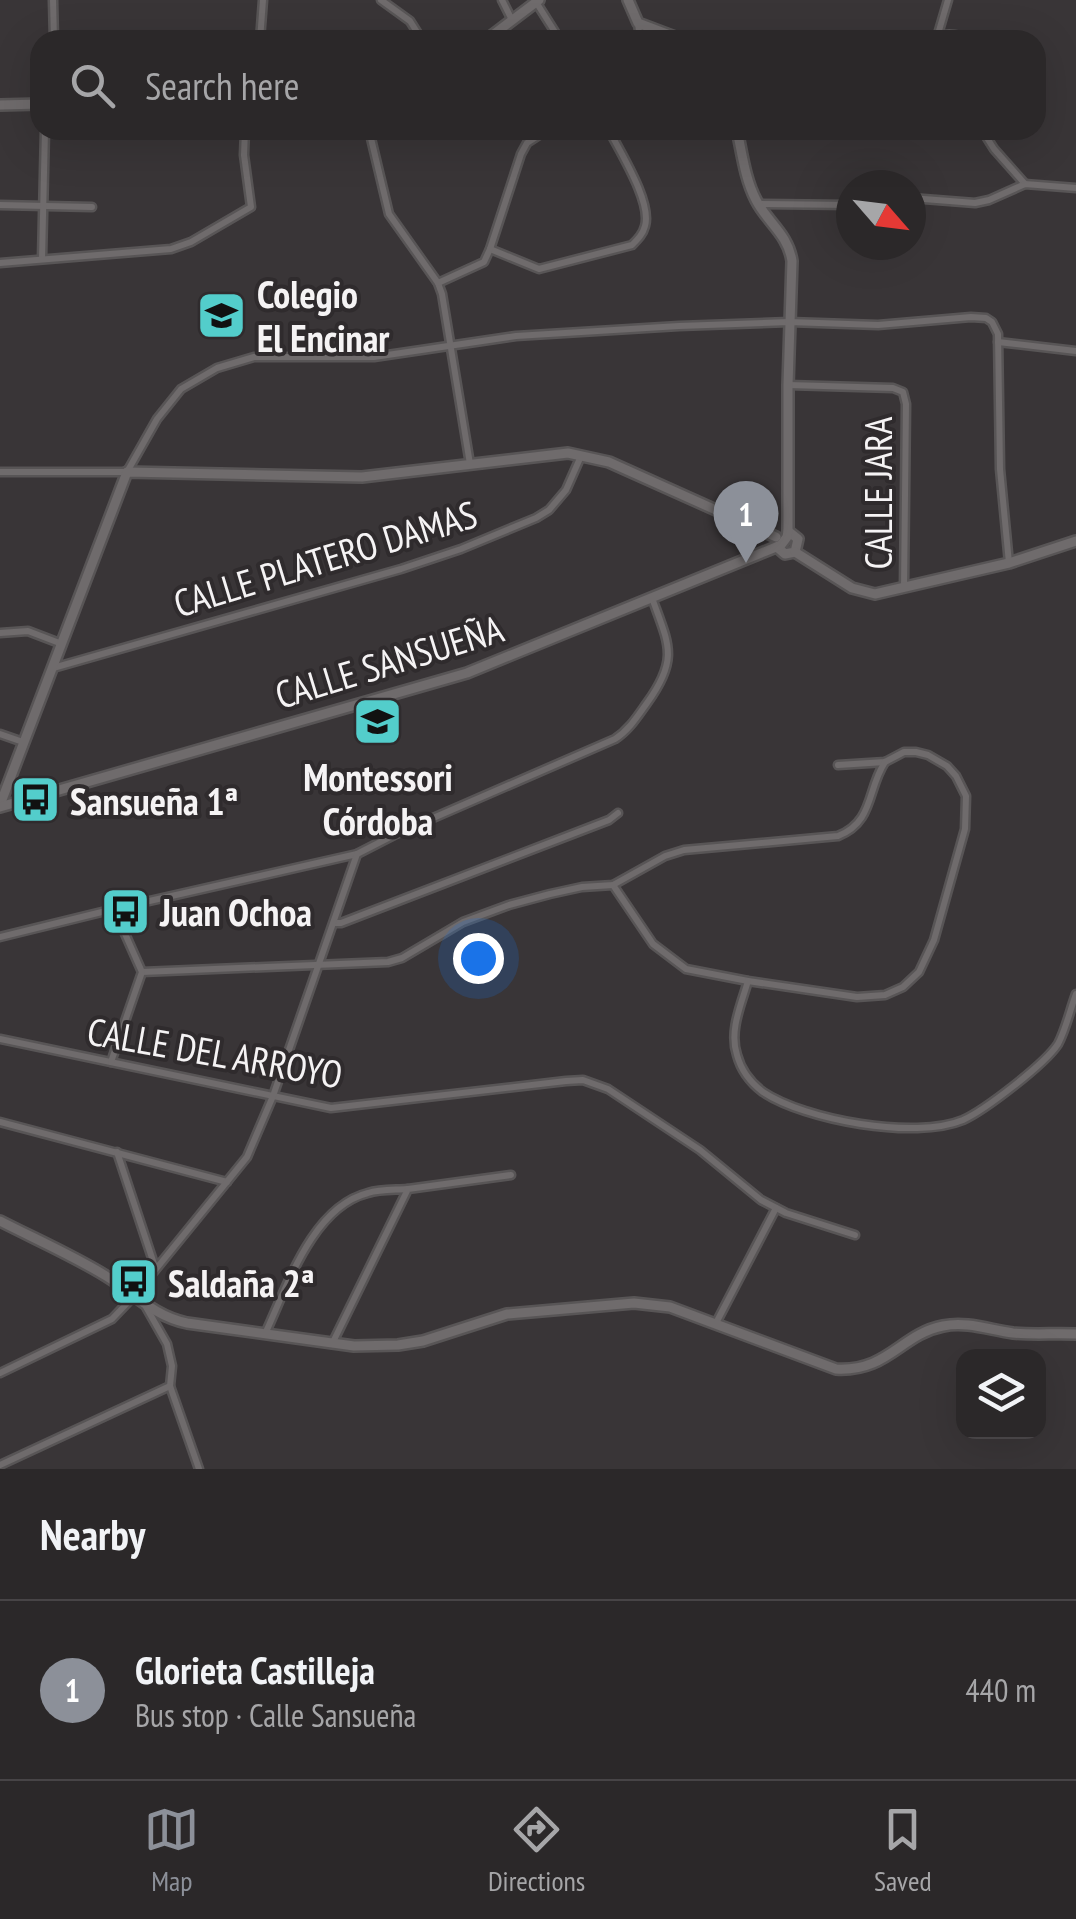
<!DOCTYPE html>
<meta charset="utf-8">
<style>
:root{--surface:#2b2829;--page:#373435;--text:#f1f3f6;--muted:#a6a6a8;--line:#474446;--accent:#8c9099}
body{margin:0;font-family:"PT Sans Narrow",sans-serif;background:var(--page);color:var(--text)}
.controls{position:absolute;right:30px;bottom:30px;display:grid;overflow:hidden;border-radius:20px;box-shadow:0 10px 40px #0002}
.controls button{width:90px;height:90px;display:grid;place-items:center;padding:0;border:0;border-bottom:2px solid var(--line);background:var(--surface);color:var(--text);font:50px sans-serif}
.compass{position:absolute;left:836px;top:170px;width:90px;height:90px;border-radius:50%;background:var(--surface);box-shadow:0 10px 40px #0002;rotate:118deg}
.you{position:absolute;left:478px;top:958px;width:35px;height:35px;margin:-25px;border:8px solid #fff;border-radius:50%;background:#1a73e8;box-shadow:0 0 0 15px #1a73e833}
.badge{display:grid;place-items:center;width:65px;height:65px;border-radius:50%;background:var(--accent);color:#fff;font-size:32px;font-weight:700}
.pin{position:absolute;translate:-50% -82px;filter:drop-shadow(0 2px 5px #0008)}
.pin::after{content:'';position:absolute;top:52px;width:35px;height:30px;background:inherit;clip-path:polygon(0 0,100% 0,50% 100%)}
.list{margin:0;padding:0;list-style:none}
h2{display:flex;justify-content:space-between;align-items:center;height:130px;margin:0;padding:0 40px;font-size:42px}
h2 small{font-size:32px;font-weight:400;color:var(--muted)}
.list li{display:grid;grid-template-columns:65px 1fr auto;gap:30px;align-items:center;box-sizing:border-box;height:180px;padding:0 40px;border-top:2px solid var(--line)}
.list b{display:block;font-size:38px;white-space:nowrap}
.list p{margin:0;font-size:32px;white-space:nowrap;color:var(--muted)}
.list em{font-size:32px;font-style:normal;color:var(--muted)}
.icon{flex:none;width:55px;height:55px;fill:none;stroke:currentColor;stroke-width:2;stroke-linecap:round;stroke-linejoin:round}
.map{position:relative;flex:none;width:1076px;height:1469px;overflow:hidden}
.search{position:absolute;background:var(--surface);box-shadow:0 10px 40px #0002;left:30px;right:30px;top:30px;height:110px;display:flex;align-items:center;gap:25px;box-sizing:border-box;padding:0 35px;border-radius:30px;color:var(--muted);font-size:38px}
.sheet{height:310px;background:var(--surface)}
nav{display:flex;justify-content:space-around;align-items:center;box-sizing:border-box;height:140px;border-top:2px solid var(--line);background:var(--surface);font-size:28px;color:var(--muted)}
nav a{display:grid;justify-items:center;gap:5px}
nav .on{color:var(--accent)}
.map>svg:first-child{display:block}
</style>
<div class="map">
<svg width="1076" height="1469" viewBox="0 0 1076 1469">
<rect width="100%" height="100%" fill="#393537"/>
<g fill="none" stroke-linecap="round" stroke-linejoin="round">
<defs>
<g id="street">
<path d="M53,0l1,40"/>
<path d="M381,0l29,21 12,19"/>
<path d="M502,0l10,20"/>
<path d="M536,2l24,38"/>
<path d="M638,23l2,17"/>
<path d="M938,34l10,-34"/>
<path d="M260,40l3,-40"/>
<path d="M928,40c15,-8 29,-7 44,0"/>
<path d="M369,130l20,84 49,69 4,11 28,170"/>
<path d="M982,130l12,19 31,35"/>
<path d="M911,198l64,5 14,-3 36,-16 51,4"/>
<path d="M759,204l92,1"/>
<path d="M0,205l92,2"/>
<path d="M490,249l49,20 93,-24c6,-6 11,-11 13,-19 7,-24 -25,-74 -36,-96"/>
<path d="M42,259l3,-129"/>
<path d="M0,263l171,-14 20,-7 60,-35 -7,-52 1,-25"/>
<path d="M438,283l46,-21 6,-13 31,-95 6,-11 20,-13"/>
<path d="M998,342l78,9"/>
<path d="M788,385l105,3 10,4 3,12 -2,184"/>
<path d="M0,472h127l30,-53 24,-30 36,-21 37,-11h120l142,-21 163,-10 110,-4 89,3 93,-8 15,1 6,4 6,12 2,135 9,94"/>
<path d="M0,633l28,-2 34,13"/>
<path d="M53,668l348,-99 60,-20 75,-31 13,-8 17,-20 15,-34"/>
<path d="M0,734l23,8"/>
<path d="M613,885l40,59 33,25 62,12 109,16 28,-2 18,-8 16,-15 15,-32 31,-111 1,-33 -10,-20 -9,-10 -19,-11 -12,-3h-12l-19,10 -47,3"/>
<path d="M335,923h6l268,-103 9,-7"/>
<path d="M0,937l114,-28 243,-55 37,-19 221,-96c14,-9 22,-22 32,-36 32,-44 22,-58 5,-105"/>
<path d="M142,972l246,-10 14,-4 61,-36 46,-17 41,-11 32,-7 31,-2 52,-29 19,-6 154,-14c36,-14 29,-47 47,-74"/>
<path d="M748,981c-7,24 -19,50 -11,74 4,15 14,28 26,37 42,28 152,48 200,28 22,-10 82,-56 95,-76 8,-15 12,-34 18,-50"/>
<path d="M0,1039l331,69 235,-27 17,-1 25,9 92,61 61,50 25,13 69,22"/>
<path d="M111,1062l31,-90 -28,-63"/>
<path d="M0,1122l227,60"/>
<path d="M117,1152l38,115"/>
<path d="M146,1307l21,37 5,22 -2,20 29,83"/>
<path d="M716,1323l60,-115"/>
<path d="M265,1334c22,-47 47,-127 103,-141 12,-4 27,-3 39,-4"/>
<path d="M332,1344l76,-155 103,-14"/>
<path d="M0,1373l112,-54 22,-23 113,-139 26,-61 84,-242"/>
<path d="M0,1465l170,-79"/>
</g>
<g id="secondary">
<path d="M628,0l10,23 45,17"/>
<path d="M486,40l53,-40"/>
<path d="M0,105l40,-1"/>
<path d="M777,547l8,7 10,-2 3,-13 -10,-8"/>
<path d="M795,552l57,36 23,6 134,-31 67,-22"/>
<path d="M0,805l127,-333 235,5 206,-24 41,9 167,75"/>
<path d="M0,807l467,-134 314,-128 6,-8 1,-6v-146l4,-124c-4,-27 -25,-39 -36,-61 -11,-21 -14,-47 -19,-70"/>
<path d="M0,1221c35,18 72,34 106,55 28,17 47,40 81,47l167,23 44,-1 25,-4 84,-27 127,-11 36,4 166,62c52,3 65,-35 107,-43 24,-5 47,4 70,7 21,2 42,0 63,1"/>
</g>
</defs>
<use href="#street" stroke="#585556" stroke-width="11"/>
<use href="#secondary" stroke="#585556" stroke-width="14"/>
<use href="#street" stroke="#6f6b6c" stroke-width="6"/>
<use href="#secondary" stroke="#6f6b6c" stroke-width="9"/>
</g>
<defs>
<symbol id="school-square" viewBox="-11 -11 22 22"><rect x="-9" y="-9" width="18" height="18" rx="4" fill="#53cdcb" stroke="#2f2b2d"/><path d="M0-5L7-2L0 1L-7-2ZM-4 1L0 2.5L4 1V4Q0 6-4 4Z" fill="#111"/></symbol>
<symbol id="bus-square" viewBox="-11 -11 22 22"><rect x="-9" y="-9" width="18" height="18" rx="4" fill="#53cdcb" stroke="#2f2b2d"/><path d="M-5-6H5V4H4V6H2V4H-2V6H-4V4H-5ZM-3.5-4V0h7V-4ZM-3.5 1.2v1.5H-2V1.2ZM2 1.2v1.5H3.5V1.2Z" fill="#111"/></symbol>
</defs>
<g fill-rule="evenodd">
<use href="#school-square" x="194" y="288" width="55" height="55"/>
<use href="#school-square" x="350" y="694" width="55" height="55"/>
<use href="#bus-square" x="8" y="772" width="55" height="55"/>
<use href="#bus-square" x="98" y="884" width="55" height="55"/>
<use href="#bus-square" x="106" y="1254" width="55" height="55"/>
</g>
<g text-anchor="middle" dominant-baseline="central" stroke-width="8" stroke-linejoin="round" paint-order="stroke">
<g font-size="38" font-weight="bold" fill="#f5f3f4" stroke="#2f2b2d" text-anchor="start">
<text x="257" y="293">Colegio<tspan x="257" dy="44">El Encinar</tspan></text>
<text x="378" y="776" text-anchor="middle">Montessori<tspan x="378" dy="44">Córdoba</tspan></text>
<text x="70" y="800">Sansueña 1ª</text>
<text x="160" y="911">Juan Ochoa</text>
<text x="168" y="1282">Saldaña 2ª</text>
</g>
<g font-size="38" fill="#f5f3f4" stroke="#2f2b2d">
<text transform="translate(877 493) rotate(-90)">CALLE JARA</text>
<text transform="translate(325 558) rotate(-17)">CALLE PLATERO DAMAS</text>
<text transform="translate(389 661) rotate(-17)">CALLE SANSUEÑA</text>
<text transform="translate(215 1052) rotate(10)">CALLE DEL ARROYO</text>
</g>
</g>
</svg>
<div class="controls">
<button><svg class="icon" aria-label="layers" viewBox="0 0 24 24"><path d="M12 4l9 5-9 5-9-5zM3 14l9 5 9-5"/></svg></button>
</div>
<svg class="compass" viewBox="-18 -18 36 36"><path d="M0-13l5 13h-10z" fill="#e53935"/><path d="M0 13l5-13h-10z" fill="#a6a6a8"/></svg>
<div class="you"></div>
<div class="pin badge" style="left:746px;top:563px">1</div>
<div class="search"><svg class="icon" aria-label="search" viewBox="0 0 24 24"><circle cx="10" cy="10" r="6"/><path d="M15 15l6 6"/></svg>Search here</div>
</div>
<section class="sheet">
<h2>Nearby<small></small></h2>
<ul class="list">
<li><span class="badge">1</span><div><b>Glorieta Castilleja</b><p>Bus stop · Calle Sansueña</p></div><em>440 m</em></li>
</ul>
</section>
<nav>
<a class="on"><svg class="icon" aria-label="map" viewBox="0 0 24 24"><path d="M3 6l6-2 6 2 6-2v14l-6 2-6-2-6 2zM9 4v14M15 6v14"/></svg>Map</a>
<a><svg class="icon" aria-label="directions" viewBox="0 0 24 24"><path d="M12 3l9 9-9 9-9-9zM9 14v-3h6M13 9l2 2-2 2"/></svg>Directions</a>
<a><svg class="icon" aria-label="saved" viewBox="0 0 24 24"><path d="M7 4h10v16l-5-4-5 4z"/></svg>Saved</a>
</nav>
